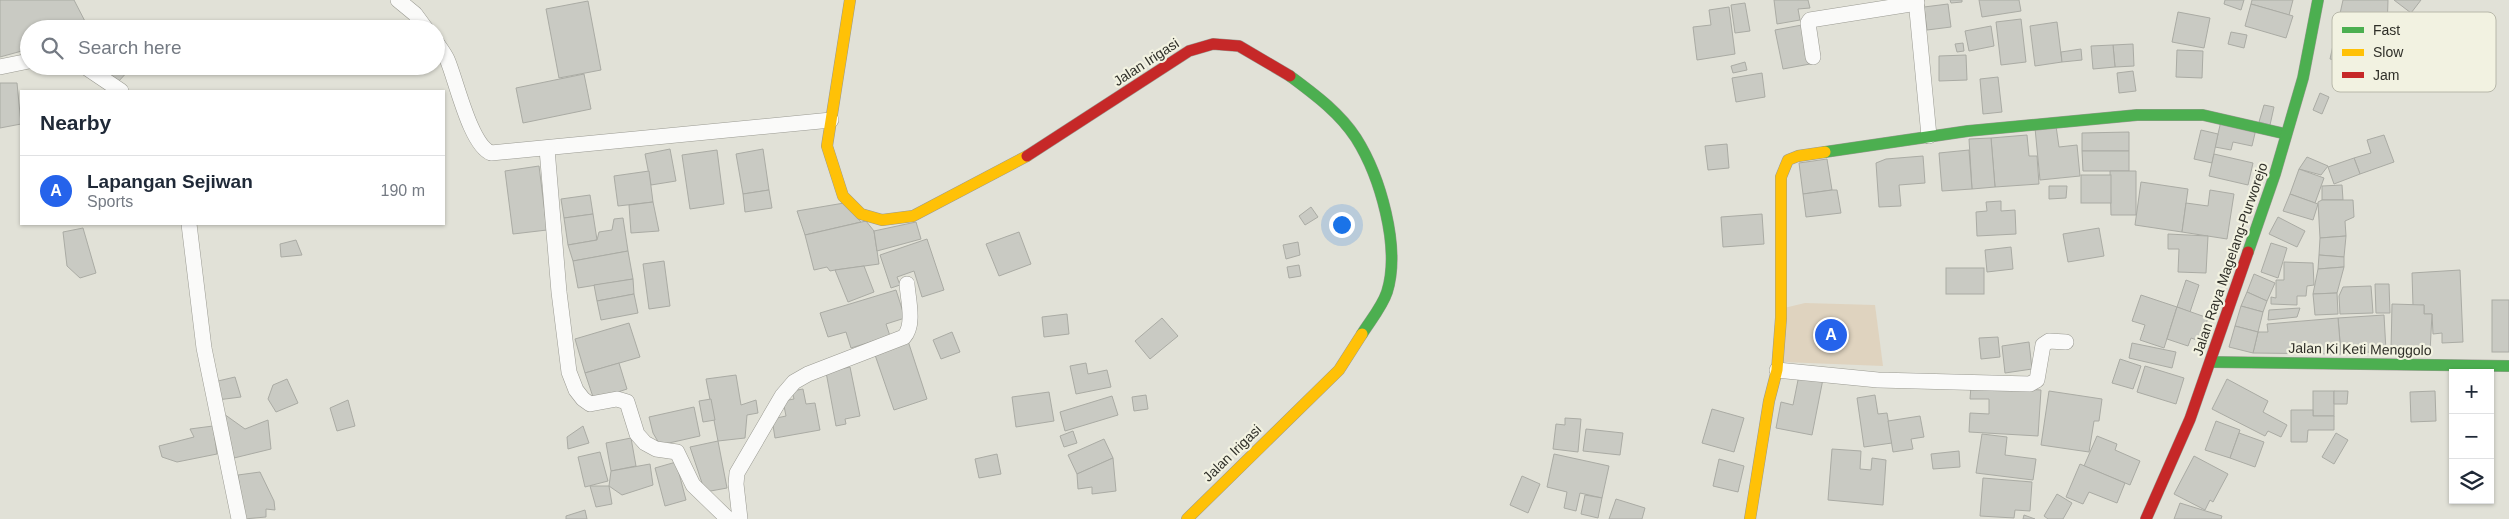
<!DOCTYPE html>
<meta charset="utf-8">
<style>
:root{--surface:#fff;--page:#f6f6f7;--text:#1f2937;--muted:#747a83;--line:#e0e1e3;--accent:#2563eb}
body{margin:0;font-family:Helvetica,sans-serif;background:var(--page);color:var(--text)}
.controls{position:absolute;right:15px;bottom:15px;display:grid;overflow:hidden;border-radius:0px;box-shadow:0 1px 4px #0004}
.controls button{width:45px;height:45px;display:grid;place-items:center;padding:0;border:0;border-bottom:1px solid var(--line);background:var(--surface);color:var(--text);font:25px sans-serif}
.you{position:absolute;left:1341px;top:224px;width:18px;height:18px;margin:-12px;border:4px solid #fff;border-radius:50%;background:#1a73e8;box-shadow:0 0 0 8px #1a73e833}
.badge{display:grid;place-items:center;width:32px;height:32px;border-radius:50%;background:var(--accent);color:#fff;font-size:16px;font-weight:700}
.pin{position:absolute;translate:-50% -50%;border:2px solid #fff;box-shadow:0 1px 5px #0006}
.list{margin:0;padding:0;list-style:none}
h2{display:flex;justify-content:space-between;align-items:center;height:65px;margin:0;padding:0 20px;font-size:21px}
h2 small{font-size:16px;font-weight:400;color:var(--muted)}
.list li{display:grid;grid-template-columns:32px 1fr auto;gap:15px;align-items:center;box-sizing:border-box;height:70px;padding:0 20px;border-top:1px solid var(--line)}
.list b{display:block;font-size:19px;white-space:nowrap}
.list p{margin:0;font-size:16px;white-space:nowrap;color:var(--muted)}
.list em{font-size:16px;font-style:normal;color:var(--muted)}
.icon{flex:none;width:28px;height:28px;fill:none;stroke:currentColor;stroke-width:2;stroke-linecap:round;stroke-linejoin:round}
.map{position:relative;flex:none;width:2509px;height:519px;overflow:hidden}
.search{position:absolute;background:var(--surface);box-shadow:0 1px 4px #0004;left:20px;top:20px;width:425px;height:55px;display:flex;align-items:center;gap:12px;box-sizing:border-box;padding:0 18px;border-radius:28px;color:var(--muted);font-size:19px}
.panel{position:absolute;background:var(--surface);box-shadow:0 1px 4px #0004;left:20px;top:90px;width:425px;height:135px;border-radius:0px}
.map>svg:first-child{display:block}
</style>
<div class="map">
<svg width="2509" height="519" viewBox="0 0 2509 519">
<rect width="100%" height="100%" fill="#e1e1d7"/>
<path fill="#dfd3bf" d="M1805,303l70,2 8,61 -100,-4 1,-54z"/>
<g fill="#c9cac3" stroke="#aaaba4">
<path d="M0,0h74l15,29h-60v20l-29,8z"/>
<path d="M1774,0h34l2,8 -12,1 2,11 -23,4z"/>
<path d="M1950,0h12v2l-11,1z"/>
<path d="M1979,0h40l2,11 -39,6z"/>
<path d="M2225,0h19l-3,10 -17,-6z"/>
<path d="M2252,0h41l-4,15 -38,-11z"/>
<path d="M2343,0h45l-1,31 -23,-2 -4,36 -30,-6z"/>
<path d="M2394,0h27l-10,13z"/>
<path d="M588,1l13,69 -42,8 -13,-69z"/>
<path d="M1745,3l5,28 -15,2 -4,-28z"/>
<path d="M1948,4l3,23 -24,3 -3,-23z"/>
<path d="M2251,4l42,12 -7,22 -41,-12z"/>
<path d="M1729,7l6,47 -38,6 -4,-33 18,-2 -2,-15z"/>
<path d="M2178,12l32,6 -6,30 -32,-6z"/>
<path d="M2021,19l5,43 -25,3 -5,-43z"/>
<path d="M2057,22l5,40 -27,4 -5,-40z"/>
<path d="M1802,25l8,39 -27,5 -8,-39z"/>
<path d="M1991,26l3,20 -25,5 -4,-20z"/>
<path d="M2231,32l16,3 -3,13 -16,-4z"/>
<path d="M1963,43l1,8 -7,1 -2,-8z"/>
<path d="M2133,44l1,22 -19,1 -2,-22z"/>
<path d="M2113,45l2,22 -22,2 -2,-23z"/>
<path d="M2081,49l1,11 -20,2 -1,-10z"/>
<path d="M2177,50l26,1 -1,27 -26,-1z"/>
<path d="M1966,55l1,25 -28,1v-25z"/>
<path d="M1745,62l2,8 -14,3 -2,-7z"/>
<path d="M102,66h29v2l-14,15 -11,-8z"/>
<path d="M2133,71l3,20 -17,2 -2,-20z"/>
<path d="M1762,73l3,24 -29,5 -4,-24z"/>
<path d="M584,74l7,35 -68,14 -7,-35z"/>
<path d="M1998,77l4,35 -19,2 -3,-35z"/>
<path d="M0,83h17l4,41 -21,4z"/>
<path d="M2320,93l9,4 -7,17 -9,-4z"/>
<path d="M2264,105l10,2 -4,18 -11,-3z"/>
<path d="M2221,121l35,8 -4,17 -19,-4 -2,8 -16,-3z"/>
<path d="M2056,126l3,21 18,-2 3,31 -40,4 -5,-52z"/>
<path d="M2201,130l17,4 -6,29 -18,-4z"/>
<path d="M2129,132v19h-47v-18z"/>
<path d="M2027,135l2,21h8l2,28 -44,3 -4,-49z"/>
<path d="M2384,135l10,27 -34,12 -6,-16 17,-5 -4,-13z"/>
<path d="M1991,138l4,49 -23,2 -3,-50z"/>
<path d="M1727,144l2,24 -21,2 -3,-24z"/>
<path d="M670,149l6,32 -25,4 -6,-31z"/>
<path d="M763,149l6,41 -26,4 -7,-40z"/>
<path d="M717,150l7,54 -34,5 -8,-54z"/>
<path d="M1969,150l3,39 -30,2 -3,-38z"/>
<path d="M2082,151h47v20h-46z"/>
<path d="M2214,154l39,9 -5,22 -39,-9z"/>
<path d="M1923,156l2,27 -26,2 2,21 -22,1 -3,-44 10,-4z"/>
<path d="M2307,157l21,9 -7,9 -22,-6z"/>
<path d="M2354,158l6,16 -26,10 -6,-17z"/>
<path d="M1827,159l5,31 -29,4 -4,-31z"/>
<path d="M539,166l8,64 -34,4 -8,-63z"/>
<path d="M2299,169l25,9 -9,25 -25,-9z"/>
<path d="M649,171l4,31 -35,4 -4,-30z"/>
<path d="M2110,171h26v44h-25z"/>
<rect x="2081" y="175" width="30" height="28"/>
<path d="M2141,182l47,7 -6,43 -47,-7z"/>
<path d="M2342,185l1,15h-21v-14z"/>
<path d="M2049,186h18l-1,12 -17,1z"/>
<path d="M769,190l3,18 -27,4 -2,-18z"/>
<path d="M1832,190h5l4,23 -35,4 -3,-23z"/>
<path d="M2210,190l24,4 -7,45 -45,-7 4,-29 22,3z"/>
<path d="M2290,194l28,10 -5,16 -30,-9z"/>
<path d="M590,195l3,19 -29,4 -3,-19z"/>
<path d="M2322,200h31l1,17 -9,4 1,15 -26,2 -2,-36z"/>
<path d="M2001,201v10l14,-1 1,24 -39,2 -1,-24 11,-1 -1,-9z"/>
<path d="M653,202l6,29 -28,2 -2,-28z"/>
<path d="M844,203l17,19 -56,13 -8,-24z"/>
<path d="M1311,207l7,10 -13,8 -6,-9z"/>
<path d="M593,214l4,26 -29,5 -4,-27z"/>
<path d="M1762,214l2,30 -41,3 -2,-30z"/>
<path d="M2278,217l27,14 -8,16 -28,-13z"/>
<path d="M623,218l5,33 -55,10 -5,-16 29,-5 2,-8 13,-2 2,-11z"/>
<path d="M866,221l8,10 5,33 -44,6 -5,1 -3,-4 -13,3 -9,-35z"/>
<path d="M916,222l5,17 -44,12 -3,-20z"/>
<path d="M83,228l13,45 -16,5 -13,-12 -4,-34z"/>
<path d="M2099,228l5,28 -36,6 -5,-28z"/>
<path d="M1019,232l12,32 -32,12 -13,-32z"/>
<path d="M2168,234l40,2 -2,37 -28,-1 1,-23h-11z"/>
<path d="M2346,236l-2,21 -25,-2 1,-17z"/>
<path d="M927,239l17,51 -22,7 -8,-26 -17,6 3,8 -9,3 -11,-33z"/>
<path d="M296,240l6,15 -21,2 -1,-13z"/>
<path d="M1298,242l2,13 -14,4 -3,-14z"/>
<path d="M2271,243l16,5 -9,30 -17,-6z"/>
<path d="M2011,247l2,22 -26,3 -2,-22z"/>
<path d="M628,251l5,28 -55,9 -5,-27z"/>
<path d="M2319,255l25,2v10l-26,2z"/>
<path d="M664,261l6,45 -21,3 -6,-45z"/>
<path d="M2284,262l29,1 1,22 -7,1 -1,10h-9v9l-26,-1v-7l5,1v-18h8z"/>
<path d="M1299,265l2,11 -12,2 -2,-11z"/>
<path d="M864,266l10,26 -26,10 -13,-32z"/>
<path d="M2344,267l-7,26 -24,1 5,-25z"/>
<rect x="1946" y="268" width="38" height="26"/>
<path d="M2460,270l3,72 -21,1v-10l-9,1 -1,-20h-8v-9l-11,1 -1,-33z"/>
<path d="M2254,274l21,9 -8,18 -20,-9z"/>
<path d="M633,279l1,15 -37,7 -3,-16z"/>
<path d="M2186,280l13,5 -9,27 -13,-5z"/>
<path d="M2375,284h14l1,29h-14z"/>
<path d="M2371,286l2,27 -33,1 -1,-18 4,-9z"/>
<path d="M896,290l9,28 -19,6 4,12 -39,12 -5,-16 -18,5 -8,-24z"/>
<path d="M2247,292l20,9 -4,11 -22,-6z"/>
<path d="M2337,293l1,21 -23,1 -2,-21z"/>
<path d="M634,294l4,19 -37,7 -4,-19z"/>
<path d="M2141,295l36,12 -13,41 -24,-8 5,-15 -13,-4z"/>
<rect x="2492" y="300" width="17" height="52"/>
<path d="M2392,304l32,1v9h8l-2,38 -39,-1z"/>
<path d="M2241,306l22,6 -5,20 -23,-6z"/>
<path d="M2177,307l31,11 -8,23 -9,-3 -3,8 -21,-7z"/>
<path d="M2300,308l-3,9 -29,3 1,-10z"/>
<path d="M1067,314l2,20 -25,3 -2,-20z"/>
<path d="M2384,315l2,36 -45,3 -3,-36z"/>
<path d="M1162,318l16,18 -28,23 -15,-18z"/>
<path d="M2338,318l3,36 -88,-1 5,-21h10l-1,-8z"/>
<path d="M629,323l11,34 -55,16 -10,-34z"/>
<path d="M2235,326l23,6 -5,21 -24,-6z"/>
<path d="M952,332l8,20 -19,7 -8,-19z"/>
<path d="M1998,337l2,20 -19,2 -2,-21z"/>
<path d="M908,341l19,58 -33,11 -20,-58z"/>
<path d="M2029,342l3,27 -27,4 -3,-27z"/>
<path d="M2132,343l44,9 -4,16 -43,-10z"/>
<path d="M2120,359l21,7 -8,23 -21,-6z"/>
<path d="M619,363l8,26 -33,11 -9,-27z"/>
<path d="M1086,363l2,11 19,-4 4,17 -35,7 -6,-28z"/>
<path d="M2145,366l39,12 -8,26 -39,-12z"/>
<path d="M850,367l10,49 -15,3 1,5 -10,2 -10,-54z"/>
<path d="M736,375l5,30 15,-5 2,13 -11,2 -2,23 -27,3 -12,-62z"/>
<path d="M1799,375l24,4 -11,56 -36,-7 5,-26 12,3z"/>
<path d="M235,377l6,20 -24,3 1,-19z"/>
<path d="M287,379l11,24 -22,9 -8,-13 5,-14z"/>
<path d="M2227,379l41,22 -5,11 24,13 -6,12 -13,-6 -3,5 -53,-27z"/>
<path d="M1971,386l70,4 -3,46 -69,-4 1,-19 19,1v-15h-19z"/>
<path d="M803,389l3,15 9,-1 5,27 -45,8 -3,-19 14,-3 -3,-15 11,-2 -2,-8z"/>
<path d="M2049,391l53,8 -3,22h-5l-5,31 -48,-7z"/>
<rect x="2313" y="391" width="21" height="25"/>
<path d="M2334,391h14l-1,13h-13z"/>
<path d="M2435,391l1,30 -25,1 -1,-30z"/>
<path d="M1049,392l5,29 -38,6 -4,-30z"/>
<path d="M1146,395l2,14 -14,2 -2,-14z"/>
<path d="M1875,395l3,19 9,-1 5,30 -28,4 -7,-49z"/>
<path d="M1112,396l6,19 -53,16 -5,-19z"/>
<path d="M711,399l4,21 -12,2 -4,-21z"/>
<path d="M348,400l7,26 -18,5 -7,-23z"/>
<path d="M694,407l6,29 -40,9 -7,-12 -4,-16z"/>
<path d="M1712,409l32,9 -10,34 -32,-9z"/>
<path d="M2291,410h22v6h21v14h-26l-1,12h-16z"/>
<path d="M224,414l21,15 23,-9 3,29 -37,9z"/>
<path d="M1920,416l4,21 -13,2 2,10 -20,3 -5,-31z"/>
<path d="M1565,418l16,1 -3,33 -25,-3 3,-25 9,1z"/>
<path d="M2216,421l24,9 -10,28 -25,-8z"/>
<path d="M213,426l4,28 -40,8 -15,-5 -3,-11 35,-9 -4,-8z"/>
<path d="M583,426l6,17 -21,6 -1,-12z"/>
<path d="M1586,429l37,4 -3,22 -37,-4z"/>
<path d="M1073,431l4,12 -13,4 -4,-11z"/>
<path d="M2239,433l25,9 -9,25 -25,-9z"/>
<path d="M2336,433l12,7 -14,24 -12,-7z"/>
<path d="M1982,434l25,3 -2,18 31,4 -3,21 -57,-7z"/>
<path d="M2097,436l20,8 -2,6 25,11 -10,24 -46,-19z"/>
<path d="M631,438l5,28 -25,5 -5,-28z"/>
<path d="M1104,439l9,19 -36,16 -9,-19z"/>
<path d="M718,441l9,47 -22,4 -15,-45z"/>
<path d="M1832,449l29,2 -1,18 11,1 1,-12 14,2 -3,45 -55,-5z"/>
<path d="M1959,451l1,16 -27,2 -2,-15z"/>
<path d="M600,452l8,29 -23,6 -7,-30z"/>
<path d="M997,454l4,20 -22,4 -4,-19z"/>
<path d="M1554,454l55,12 -7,32 -22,-5 -4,18 -12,-3 3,-16 -20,-5z"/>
<path d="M2194,456l34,18 -15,28 -3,-2 -5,10 -31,-16z"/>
<path d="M1113,458l3,33 -24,3v-7l-14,2 -1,-15z"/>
<path d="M1719,459l25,7 -6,26 -25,-6z"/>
<path d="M676,462l10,38 -21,6 -10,-38z"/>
<path d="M650,464l3,21 -31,10 -13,-9 2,-15z"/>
<path d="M2080,464l45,19 -8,20 -28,-11 -6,12 -17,-7z"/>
<path d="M260,472l14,29 1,9 -9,-1v8l-22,2 -6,-44z"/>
<path d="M1522,476l18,8 -12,29 -18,-8z"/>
<path d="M1983,478l49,4 -2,29 -15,-1 -1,8 -34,-2z"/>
<path d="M590,486h19l3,18 -16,3z"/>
<path d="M2057,494l15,9 -9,16h-15l-4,-3z"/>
<path d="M1585,495l17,3 -4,20 -17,-4z"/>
<path d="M1616,499l29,9 -3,11h-33z"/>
<path d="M2180,503l42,13 -1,3h-47z"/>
<path d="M585,510l2,9h-21v-3z"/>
<path d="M2024,515l11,4h-12z"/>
</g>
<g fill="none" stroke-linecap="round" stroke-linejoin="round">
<defs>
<g id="street">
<path d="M398,0l17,14 11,15"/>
<path d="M1916,0l13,136"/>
<path d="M436,42c4,6 8,11 11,17 9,20 23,86 44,94l340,-33"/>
<path d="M1813,57l-5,-34 2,-3 107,-17"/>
<path d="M84,66l37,25"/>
<path d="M0,67l29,-6"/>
<path d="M547,149l12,143 10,80 7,18 7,9 7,5 27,-5 10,3 10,32 8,9 11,6 21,3 16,33 35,34"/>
<path d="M189,224l15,124 35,171"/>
<path d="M1777,370l101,10 152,4 7,-4 6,-35 6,-4 17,1"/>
<path d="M740,519l-4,-35 1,-11 45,-77 12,-14 14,-8 96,-37c11,-12 4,-38 3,-53"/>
</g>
<g id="fast">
<path d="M1290,76c24,18 49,36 66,62 24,38 45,109 31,154 -5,15 -17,29 -25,42"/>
<path d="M1825,152l143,-21 169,-16h66l83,19"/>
<path d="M2248,252l27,-78 28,-96 15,-78"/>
<path d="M2211,362l298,4"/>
</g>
<g id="slow">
<path d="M850,0l-23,146 16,50 18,18 21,6 31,-4 114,-60"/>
<path d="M1187,519l152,-149 23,-36"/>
<path d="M1750,519l19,-118 8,-31 4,-52v-141l7,-17 10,-4 27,-4"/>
</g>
<g id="jam">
<path d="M1027,156l162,-105 24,-7 26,2 51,30"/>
<path d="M2146,519l44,-100 58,-167"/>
</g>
</defs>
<use href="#street" stroke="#9a9a92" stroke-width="16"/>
<use href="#fast" stroke="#9a9a92" stroke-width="12"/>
<use href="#slow" stroke="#9a9a92" stroke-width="12"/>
<use href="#jam" stroke="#9a9a92" stroke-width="12"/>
<use href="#street" stroke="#fafaf9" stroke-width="15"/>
<use href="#fast" stroke="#4caf50" stroke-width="11"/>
<use href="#slow" stroke="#ffc107" stroke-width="11"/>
<use href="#jam" stroke="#c62828" stroke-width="11"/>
</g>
<g text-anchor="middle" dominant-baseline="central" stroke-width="4.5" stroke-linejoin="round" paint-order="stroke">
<g font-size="14" fill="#2f2f28" stroke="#f2f2e1">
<text transform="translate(1146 62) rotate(-33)">Jalan Irigasi</text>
<text transform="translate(2230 259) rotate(-71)">Jalan Raya Magelang-Purworejo</text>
<text transform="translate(2360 349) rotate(1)">Jalan Ki Keti Menggolo</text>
<text transform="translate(1232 453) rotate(-44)">Jalan Irigasi</text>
</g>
</g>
<rect x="2332" y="12" width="164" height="80" rx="8" fill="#f2f2e1" stroke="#b8b8aa" stroke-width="1"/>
<rect x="2342" y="27" width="22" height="6" fill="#4caf50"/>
<rect x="2342" y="49" width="22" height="7" fill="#ffc107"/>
<rect x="2342" y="72" width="22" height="6" fill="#c62828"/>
<g font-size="14" fill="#2f2f28">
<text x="2373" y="35">Fast</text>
<text x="2373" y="57">Slow</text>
<text x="2373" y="80">Jam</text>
</g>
</svg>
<div class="controls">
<button>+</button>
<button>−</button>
<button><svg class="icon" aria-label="layers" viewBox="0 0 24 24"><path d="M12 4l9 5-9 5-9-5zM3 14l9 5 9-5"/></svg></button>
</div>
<div class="you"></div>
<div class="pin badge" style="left:1831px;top:335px">A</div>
<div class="search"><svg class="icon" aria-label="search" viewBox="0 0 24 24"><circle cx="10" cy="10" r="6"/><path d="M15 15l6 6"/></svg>Search here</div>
<section class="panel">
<h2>Nearby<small></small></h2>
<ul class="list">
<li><span class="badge">A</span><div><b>Lapangan Sejiwan</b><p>Sports</p></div><em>190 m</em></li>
</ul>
</section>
</div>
